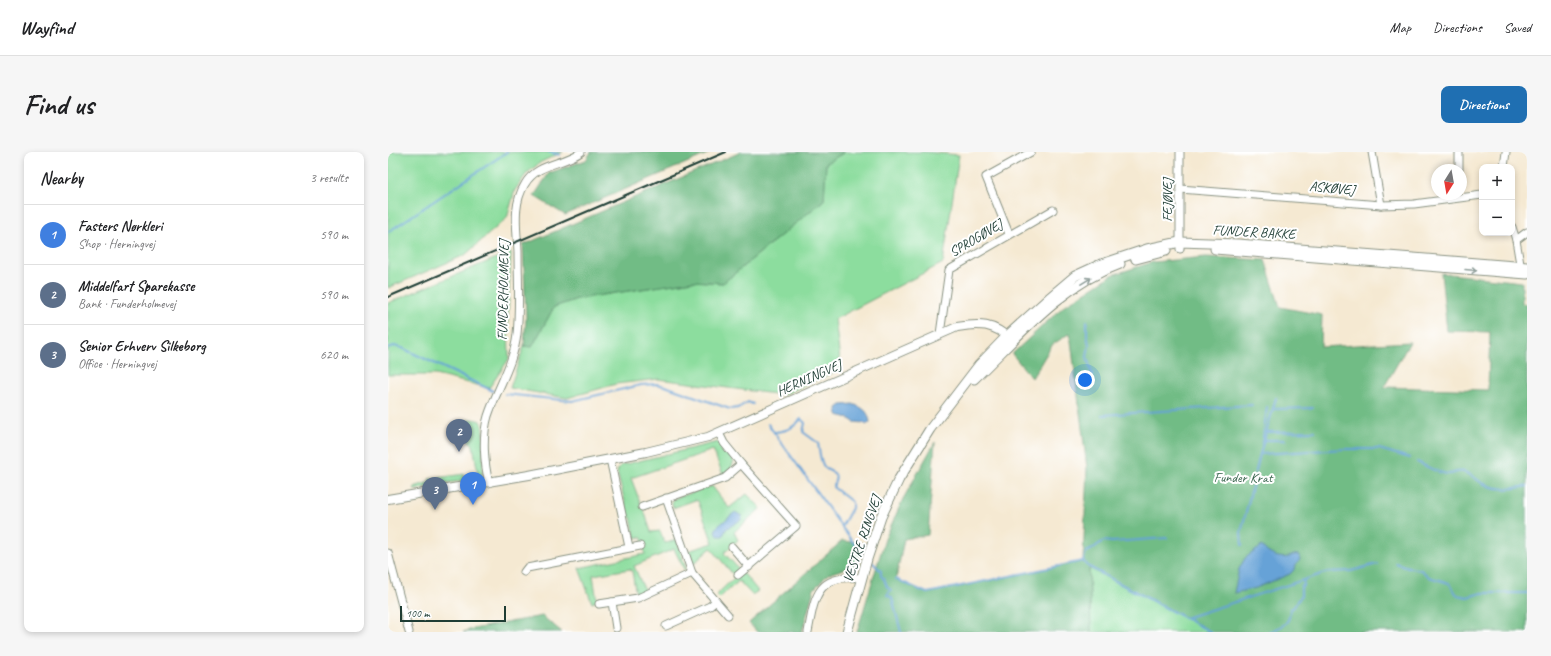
<!DOCTYPE html>
<meta charset="utf-8">
<style>
:root{--surface:#fff;--page:#f6f6f6;--text:#202124;--muted:#757577;--line:#e0e0e0;--accent:#1f6fb2}
body{margin:0;font-family:Caveat,sans-serif;background:var(--page);color:var(--text)}
.controls{position:absolute;right:12px;top:12px;display:grid;overflow:hidden;border-radius:8px;box-shadow:0 2px 6px #0003}
.controls button{width:36px;height:36px;display:grid;place-items:center;padding:0;border:0;border-bottom:1px solid var(--line);background:var(--surface);color:var(--text);font:20px sans-serif}
.compass{position:absolute;left:1043px;top:12px;width:36px;height:36px;border-radius:50%;background:var(--surface);box-shadow:0 2px 6px #0003;rotate:191deg}
.scale{position:absolute;left:12px;bottom:10px;width:106px;box-sizing:border-box;padding-left:4px;border:2px solid #1f3d34;border-top:0;font-size:11px;line-height:14px;white-space:nowrap;color:#1f3d34;-webkit-text-stroke:3px #fff;paint-order:stroke}
.you{position:absolute;left:697px;top:228px;width:14px;height:14px;margin:-10px;border:3px solid #fff;border-radius:50%;background:#1a73e8;box-shadow:0 0 0 6px #1a73e833}
.badge{display:grid;place-items:center;width:26px;height:26px;border-radius:50%;background:var(--accent);color:#fff;font-size:13px;font-weight:700}
.pin{position:absolute;translate:-50% -33px;filter:drop-shadow(0 1px 2px #0008)}
.pin::after{content:'';position:absolute;top:21px;width:14px;height:12px;background:inherit;clip-path:polygon(0 0,100% 0,50% 100%)}
.list{margin:0;padding:0;list-style:none}
h2{display:flex;justify-content:space-between;align-items:center;height:52px;margin:0;padding:0 16px;font-size:17px}
h2 small{font-size:13px;font-weight:400;color:var(--muted)}
.list li{display:grid;grid-template-columns:26px 1fr auto;gap:12px;align-items:center;box-sizing:border-box;height:60px;padding:0 16px;border-top:1px solid var(--line)}
.list b{display:block;font-size:15px;white-space:nowrap}
.list p{margin:0;font-size:13px;white-space:nowrap;color:var(--muted)}
.list em{font-size:13px;font-style:normal;color:var(--muted)}
.map{position:relative;flex:none;width:1139px;height:480px;overflow:hidden;border-radius:8px}
header{display:flex;align-items:center;gap:24px;box-sizing:border-box;height:56px;padding:0 20px;background:var(--surface);border-bottom:1px solid var(--line)}
header strong{font-size:19px}
nav{display:flex;gap:22px;margin-inline-start:auto;font-size:14px}
.intro{display:flex;align-items:center;justify-content:space-between;box-sizing:border-box;height:96px;padding:0 24px}
h1{margin:0;font-size:28px}
.button{padding:10px 18px;border-radius:8px;background:var(--accent);color:#fff;font-size:14px;font-weight:700}
main{display:flex;gap:24px;padding:0 24px}
aside{flex:1;background:var(--surface);border-radius:8px;box-shadow:0 2px 6px #0003}
.map>svg:first-child{display:block}
</style>
<header>
<strong>Wayfind</strong>
<nav><a>Map</a><a>Directions</a><a>Saved</a></nav>
</header>
<div class="intro"><h1>Find us</h1><a class="button">Directions</a></div>
<main>
<aside>
<h2>Nearby<small>3 results</small></h2>
<ul class="list">
<li><span class="badge" style="background:#3f7fe0">1</span><div><b>Fasters Nørkleri</b><p>Shop · Herningvej</p></div><em>590 m</em></li>
<li><span class="badge" style="background:#5c6f8a">2</span><div><b>Middelfart Sparekasse</b><p>Bank · Funderholmevej</p></div><em>590 m</em></li>
<li><span class="badge" style="background:#5c6f8a">3</span><div><b>Senior Erhverv Silkeborg</b><p>Office · Herningvej</p></div><em>620 m</em></li>
</ul>
</aside>
<div class="map">
<svg width="1139" height="480" viewBox="0 0 1139 480">
<rect width="100%" height="100%" fill="#fff"/>
<filter id="ink" filterUnits="userSpaceOnUse"><feTurbulence type="fractalNoise" baseFrequency=".025" numOctaves="2"/><feDisplacementMap in="SourceGraphic" scale="8" xChannelSelector="R" yChannelSelector="G"/><feConvolveMatrix kernelMatrix="1 2 1 2 8 2 1 2 1" color-interpolation-filters="sRGB"/></filter>
<filter id="wash" filterUnits="userSpaceOnUse"><feTurbulence type="fractalNoise" baseFrequency=".012" numOctaves="4" result="noise"/><feDisplacementMap in="SourceGraphic" scale="16" xChannelSelector="R" yChannelSelector="G"/><feGaussianBlur stdDeviation="0.9" result="paint"/><feColorMatrix in="noise" values="0 0 0 0 0 0 0 0 0 0 0 0 0 0 0 0 0 1.4 0 .05"/><feComposite in="paint" operator="in"/></filter>
<g filter="url(#wash)">
<rect width="100%" height="100%" fill="#f5e9d2"/>
<g fill="#8cdd9e" stroke="#568d69">
<path d="M0,0h175l-22,10 -14,11 -12,17 -8,28 -42,37 -77,33z"/>
<path d="M457,0h79l35,3 -16,108 -108,56 6,50 -58,26 -125,-16 -42,5 -49,14 -57,-10 14,-42 8,1 22,-40 23,-8 116,-18 30,2 101,-83 2,-37z"/>
<path d="M123,100l-3,67 1,40 -20,29 -54,-13h-47v-72z"/>
<path d="M85,267l8,2 2,5v46l-3,6 -7,1 -2,-1 7,-4 -5,-29 -8,-8 -3,-14 -6,1v-2z"/>
<path d="M330,290l16,19 -3,8 -8,6 -10,-25 -82,28 12,32h1l7,22 9,-1 5,12 12,-3 9,29 -1,2 -11,-22 -40,17 11,25 -9,4 -4,-24 -2,-2 -37,6 4,26 -5,2 -13,-35 66,-14 -3,-16 -7,-1 -4,-20h-2l-12,-45 2,-5 3,-2z"/>
<path d="M76,322v7h-1l-18,2 -30,7 -1,-3 16,-5 -1,-3z"/>
<path d="M324,334l17,22 18,-14 14,14 -27,24 4,8 -14,13 15,16 -3,4 8,1 14,17 -6,4 -13,-14 -20,17 -3,-3 19,-18 -24,-29 -19,17 -4,-14 25,-8 -15,-42 -3,-1 -22,8 -1,-4 1,-5z"/>
<path d="M701,415l122,65h-120z"/>
</g>
<g fill="#71bc85" stroke="#487c5c">
<path d="M203,0h121l-147,63 -31,-19 15,-23 37,-13z"/>
<path d="M353,0h104l-19,11 -2,37 -101,83 -30,-2 -116,18 -23,8 -22,40 -8,-1 2,-29 -3,-72z"/>
<path d="M818,105l59,3 15,47 42,8 -1,32 89,-5 -26,45 104,3 2,-58 -43,-1 -6,-58 81,9v21l5,2v327h-316l-122,-64 2,64h-234l28,-93 18,-40 32,-57 -7,93 -24,4 -8,40 31,14 156,-32 4,-93 -17,-135 -18,12 -20,33 -20,-24 52,-48 48,-31 41,-13z"/>
<path d="M454,389l20,2 -5,22 -29,9 -14,15 -12,43h-45l-8,-9z"/>
<path d="M154,464l20,16h-99l10,-3z"/>
</g>
<g fill="#66a2d7" stroke="#427086">
<path d="M465,252c10,4 15,6 17,18l-4,3 -2,-2 -10,-1 -6,-4 -10,-3 -1,-7 4,-3z"/>
<path d="M347,360l7,4 -1,4 -15,9 -3,7h-5l-3,-5 2,-4z"/>
<path d="M874,394c6,9 17,13 27,11 4,-2 5,-3 10,-2l1,5c-4,3 -4,9 -10,14l-34,14 -22,5 5,-24 6,-11z"/>
</g>
<g fill="none" stroke-linecap="round" stroke-linejoin="round">
<g stroke="#66a2d7" stroke-width="2">
<path d="M161,0l11,3"/>
<path d="M0,80l119,-80"/>
<path d="M699,169v14l2,10 -2,12 5,17 -1,8"/>
<path d="M0,196l6,-2 8,2 91,43"/>
<path d="M117,242l67,7 69,-16 16,-1 11,3 62,22 8,-1 10,-6 5,2"/>
<path d="M888,246l-16,56 85,-5h34l31,9"/>
<path d="M885,257l40,-1"/>
<path d="M714,263l150,-10"/>
<path d="M380,272l86,120 9,8"/>
<path d="M387,280c12,-1 18,-4 26,-13l4,4 -2,9 15,11c1,7 2,16 5,22 6,11 18,2 10,22l19,15v6l-10,18"/>
<path d="M878,280l49,-1"/>
<path d="M876,288h21"/>
<path d="M874,293l5,-38"/>
<path d="M1029,310c9,4 22,12 32,12 5,0 9,-4 15,-2 7,2 12,7 18,11 15,8 30,6 45,3"/>
<path d="M854,393l-1,-12 19,-79"/>
<path d="M695,409l3,-9 5,-2 12,-9 9,1 55,-4"/>
<path d="M484,410l9,9v5l3,3 3,8 4,3 -4,5 5,3 9,34"/>
<path d="M1007,411l16,5 10,2 8,7 20,6 8,12 10,2 15,-4h45"/>
<path d="M508,427l31,14 156,-32 6,6 122,65"/>
<path d="M797,466l143,-46 23,-1 26,-7"/>
<path d="M882,480c12,-7 20,-6 20,-23l3,-1 8,-12v-9l3,-2 -1,-5"/>
</g>
</g>
</g>
<g filter="url(#ink)">
<g fill="none" stroke-linecap="round" stroke-linejoin="round">
<defs>
<g id="minor">
<path d="M792,0v97"/>
<path d="M984,0l9,53"/>
<path d="M1071,0v18"/>
<path d="M1116,15l2,-15"/>
<path d="M792,37l201,16 33,-1 68,-9"/>
<path d="M1124,75l4,13 5,30"/>
<path d="M621,82l-23,-57 45,-25"/>
<path d="M1128,88l11,-8"/>
<path d="M552,182l9,-64 104,-60"/>
<path d="M331,281l5,10 17,21 55,62 -58,49"/>
<path d="M222,307l19,88"/>
<path d="M101,331c-5,-20 -7,-47 -1,-67 9,-27 26,-53 29,-82 3,-27 1,-55 1,-82 -1,-23 -6,-47 7,-68 12,-21 38,-19 56,-32"/>
<path d="M278,346l26,75 36,42"/>
<path d="M254,355l83,-29 16,-14"/>
<path d="M344,395l17,20"/>
<path d="M0,401l21,79"/>
<path d="M136,420l3,-4 113,-22"/>
<path d="M224,450l4,26"/>
<path d="M211,452l39,-6 54,-25"/>
<path d="M278,474l44,-20 6,-5"/>
<path d="M420,480c7,-37 9,-58 54,-54"/>
</g>
<path id="tertiary" d="M0,347l141,-24 117,-23 62,-15 249,-110c22,-4 37,-4 54,13"/>
<g id="secondary">
<path d="M827,97l312,25"/>
<path d="M748,107l30,-8"/>
<path d="M586,227c45,-43 86,-94 146,-115"/>
<path d="M459,480l20,-73 14,-42 18,-38 31,-50 49,-64 28,-29 42,-38 26,-22 24,-11 48,-16 33,-7 58,2 289,23"/>
</g>
</defs>
<use href="#minor" stroke="#8a9383" stroke-width="9"/>
<use href="#tertiary" stroke="#8a9383" stroke-width="10"/>
<use href="#secondary" stroke="#8a9383" stroke-width="11"/>
<use href="#minor" stroke="#fff" stroke-width="7"/>
<use href="#tertiary" stroke="#fff" stroke-width="8"/>
<use href="#secondary" stroke="#fff" stroke-width="9"/>
<path stroke="#1f3d34" stroke-width="2" d="M0,145l338,-145"/>
</g>
<defs><path id="oneway-shaft" d="M-6 0H5M1.5-3L5.5 0L1.5 3" fill="none" stroke-width="1.6" stroke-linecap="round" stroke-linejoin="round"/></defs>
<g stroke="#8f9e9a">
<use href="#oneway-shaft" transform="translate(1083 118) rotate(5)"/>
<use href="#oneway-shaft" transform="translate(698 129) rotate(-31)"/>
</g>
</g>
<g text-anchor="middle" dominant-baseline="central" stroke-width="4" stroke-linejoin="round" paint-order="stroke">
<g font-size="14" fill="#1f3d34" stroke="#fff">
<text transform="translate(944 36) rotate(5)">ASKØVEJ</text>
<text transform="translate(779 48) rotate(-90)">FEJØVEJ</text>
<text transform="translate(866 80) rotate(3)">FUNDER BAKKE</text>
<text transform="translate(588 86) rotate(-31)">SPROGØVEJ</text>
<text transform="translate(115 138) rotate(-89)">FUNDERHOLMEVEJ</text>
<text transform="translate(421 226) rotate(-24)">HERNINGVEJ</text>
<text transform="translate(474 387) rotate(-71)">VESTRE RINGVEJ</text>
</g>
<g font-size="14" fill="#3a654e" stroke="#fff">
<text x="855" y="325">Funder Krat</text>
</g>
</g>
</svg>
<div class="controls">
<button>+</button>
<button>−</button>
</div>
<svg class="compass" viewBox="-18 -18 36 36"><path d="M0-13l5 13h-10z" fill="#e53935"/><path d="M0 13l5-13h-10z" fill="#757577"/></svg>
<div class="scale">100 m</div>
<div class="you"></div>
<div class="pin badge" style="left:85px;top:353px;background:#3f7fe0">1</div>
<div class="pin badge" style="left:71px;top:300px;background:#5c6f8a">2</div>
<div class="pin badge" style="left:47px;top:358px;background:#5c6f8a">3</div>
</div>
</main>
